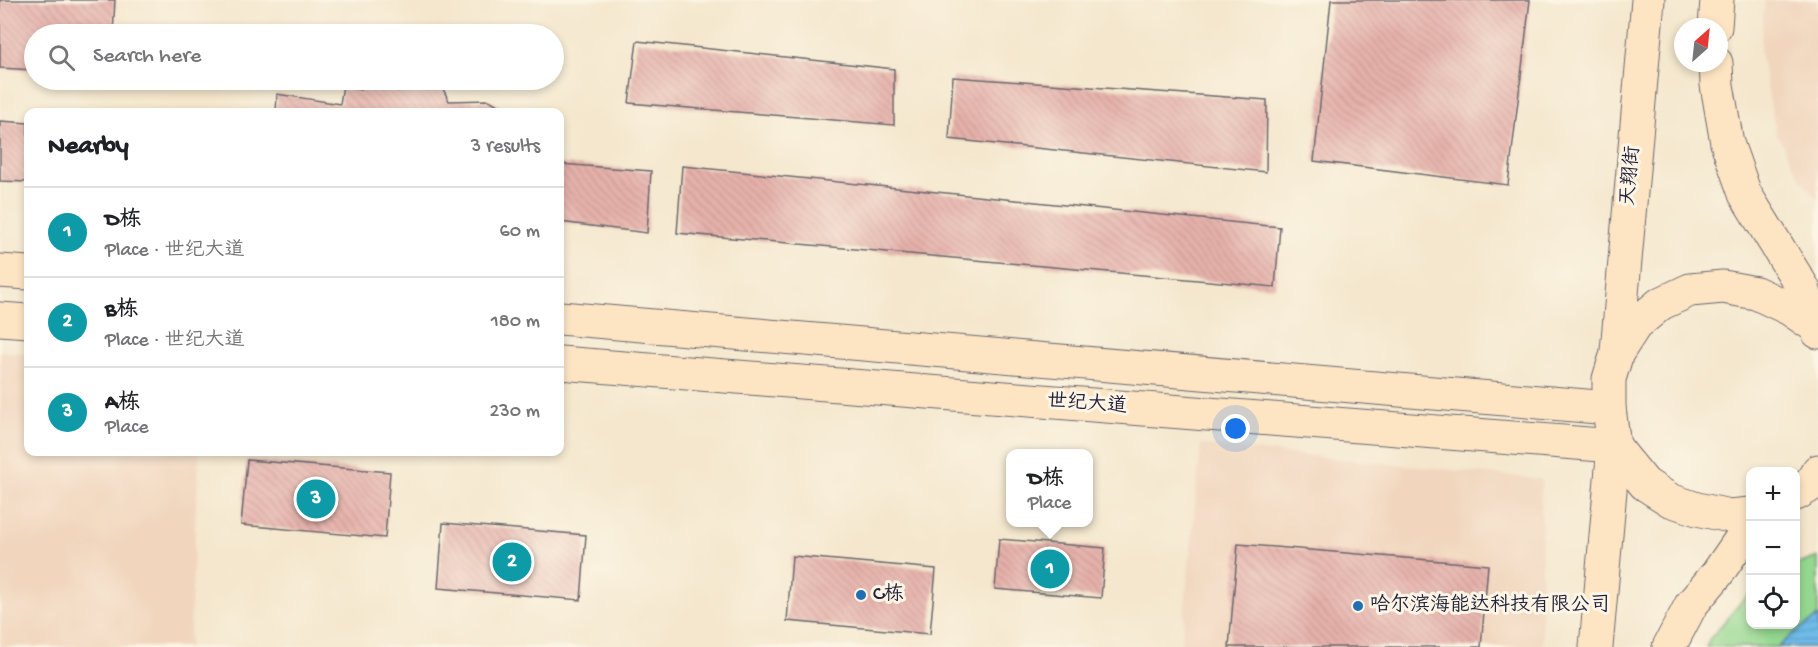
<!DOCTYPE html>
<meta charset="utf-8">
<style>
:root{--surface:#fff;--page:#f2f2f2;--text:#202124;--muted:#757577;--line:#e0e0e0;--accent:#0b8043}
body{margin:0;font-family:"Gochi Hand","LXGW WenKai TC",sans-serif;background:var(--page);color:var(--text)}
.controls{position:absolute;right:18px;bottom:18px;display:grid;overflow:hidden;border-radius:12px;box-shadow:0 3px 9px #0003}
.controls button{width:54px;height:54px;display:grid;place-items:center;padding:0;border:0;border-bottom:2px solid var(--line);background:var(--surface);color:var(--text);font:30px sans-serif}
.compass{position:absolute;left:1674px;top:18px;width:54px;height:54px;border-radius:50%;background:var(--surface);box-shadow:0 3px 9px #0003;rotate:27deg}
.you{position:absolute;left:1236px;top:429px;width:21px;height:21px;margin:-15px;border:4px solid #fff;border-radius:50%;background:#1a73e8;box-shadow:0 0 0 9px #1a73e833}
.badge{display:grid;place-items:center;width:39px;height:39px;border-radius:50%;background:var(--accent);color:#fff;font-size:20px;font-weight:700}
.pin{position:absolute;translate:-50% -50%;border:3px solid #fff;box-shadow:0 2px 6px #0006}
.popup{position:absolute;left:1006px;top:449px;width:87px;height:78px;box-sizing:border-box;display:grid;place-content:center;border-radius:12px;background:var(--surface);filter:drop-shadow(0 2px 4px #0005);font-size:20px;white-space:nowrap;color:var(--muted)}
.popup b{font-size:22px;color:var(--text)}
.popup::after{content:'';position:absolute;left:50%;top:100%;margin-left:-12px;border:12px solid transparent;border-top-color:var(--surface)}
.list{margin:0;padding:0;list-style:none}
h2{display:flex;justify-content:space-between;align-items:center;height:78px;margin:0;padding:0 24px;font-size:26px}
h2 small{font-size:20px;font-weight:400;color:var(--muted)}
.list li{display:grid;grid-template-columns:39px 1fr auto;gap:18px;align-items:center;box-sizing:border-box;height:90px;padding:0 24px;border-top:2px solid var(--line)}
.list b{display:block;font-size:22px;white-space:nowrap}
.list p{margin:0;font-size:20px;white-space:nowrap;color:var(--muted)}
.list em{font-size:20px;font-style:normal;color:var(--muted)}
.icon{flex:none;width:33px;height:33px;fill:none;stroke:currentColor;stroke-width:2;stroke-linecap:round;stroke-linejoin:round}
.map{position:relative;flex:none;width:1818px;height:647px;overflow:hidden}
.search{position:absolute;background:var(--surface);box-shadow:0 3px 9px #0003;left:24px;top:24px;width:540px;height:66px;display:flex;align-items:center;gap:15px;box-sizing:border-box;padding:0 21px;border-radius:33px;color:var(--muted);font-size:22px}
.panel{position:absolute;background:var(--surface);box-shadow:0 3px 9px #0003;left:24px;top:108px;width:540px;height:348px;border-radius:12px}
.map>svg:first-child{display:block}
</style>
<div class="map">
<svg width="1818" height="647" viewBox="0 0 1818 647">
<defs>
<pattern id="water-rules" width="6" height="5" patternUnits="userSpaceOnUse" patternTransform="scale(1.5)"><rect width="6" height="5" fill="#6fbbe8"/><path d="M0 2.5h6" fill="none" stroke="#60a0c8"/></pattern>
<pattern id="building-back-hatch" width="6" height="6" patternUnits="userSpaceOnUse" patternTransform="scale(1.5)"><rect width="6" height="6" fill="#e6b1aa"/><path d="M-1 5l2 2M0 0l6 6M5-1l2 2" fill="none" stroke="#c59893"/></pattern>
</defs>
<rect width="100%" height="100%" fill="#fcf5e5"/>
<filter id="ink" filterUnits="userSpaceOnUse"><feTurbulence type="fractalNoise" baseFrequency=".0167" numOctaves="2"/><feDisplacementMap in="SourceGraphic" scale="12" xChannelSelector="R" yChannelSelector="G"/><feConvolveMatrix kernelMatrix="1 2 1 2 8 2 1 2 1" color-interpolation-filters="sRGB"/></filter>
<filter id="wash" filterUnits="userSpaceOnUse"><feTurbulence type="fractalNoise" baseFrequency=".008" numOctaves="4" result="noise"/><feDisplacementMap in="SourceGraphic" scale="24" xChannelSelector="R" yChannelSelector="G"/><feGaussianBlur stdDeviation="1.35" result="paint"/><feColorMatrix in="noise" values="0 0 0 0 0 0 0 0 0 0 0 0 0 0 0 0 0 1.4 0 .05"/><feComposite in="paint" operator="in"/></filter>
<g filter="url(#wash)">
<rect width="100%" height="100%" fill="#f4e7cd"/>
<g fill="#f1d5bd">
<path d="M1765,0h53v200l-18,-22 -24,-46 -16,-80z"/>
<path d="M0,351l28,3v98h171l-10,195h-189z"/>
<path d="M1201,445l340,34 1,168h-361z"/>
</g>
<path fill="#94d890" stroke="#5b7d66" stroke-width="1.5" d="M1818,557v90h-112l3,-7 32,-38 9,-8v30h46v-59z"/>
<path fill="url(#water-rules)" stroke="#486e92" stroke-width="1.5" d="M1818,617v30h-40l16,-14z"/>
<g id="blocks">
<g fill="url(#building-back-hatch)">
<path d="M0,0h115l-2,34h-79v36l-34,-2z"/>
<path d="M1331,0h199l-22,185 -194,-24z"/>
<path d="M637,41l257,28v56l-265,-22z"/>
<path d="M953,77l314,23 -1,72 -317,-33z"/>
<path d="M365,80h18l14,11 22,-11h13l11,9 6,12 40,-1 22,12h-235l1,-18 63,10 3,-19 18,5z"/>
<path d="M0,121l28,2v59l-28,-1z"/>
<path d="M560,164l91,7 -4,62 -87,-11z"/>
<path d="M682,166l598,61 -5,60 -598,-54z"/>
<path d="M247,460l143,12 -5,66 -144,-13z"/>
<path d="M443,523l143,12 -5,65 -143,-12z"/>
<path d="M999,539l106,9 -4,50 -106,-9z"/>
<path d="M1238,544l250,21 -7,82h-252z"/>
<path d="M792,556l144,13 -6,65 -143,-13z"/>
</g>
</g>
</g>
<g filter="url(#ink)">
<use href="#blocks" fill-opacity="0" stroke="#6c676e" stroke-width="1.5"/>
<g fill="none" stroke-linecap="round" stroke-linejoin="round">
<defs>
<g id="secondary">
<path d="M1715,27l2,-27"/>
<path d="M1716,63l1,22 10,58 18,51 58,94 12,38 3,1"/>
<path d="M0,271l28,2"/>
<path d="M560,318l1049,90"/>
<path d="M0,319l28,2"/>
<path d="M1617,351l31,-351"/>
<path d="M560,363l1054,83 -18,201"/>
<path d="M1796,494l12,-7 10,-16"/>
<path d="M1750,514l-20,2 -33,-7 -27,-9 -25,-16 -19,-23 -12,-15 -5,-38v-29l8,-26 18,-28 25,-21 30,-14 33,-3 33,6 34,16 25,17 3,6"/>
<path d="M1669,647l22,-42 26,-31 33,-48"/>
</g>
</defs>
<use href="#secondary" stroke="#6c676e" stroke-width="35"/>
<use href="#secondary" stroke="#fde5c4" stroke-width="33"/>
</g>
</g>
<g fill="#1f6fb2" stroke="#fcf5e5" stroke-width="2">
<circle cx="861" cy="595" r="6"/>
<circle cx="1358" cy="606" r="6"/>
</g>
<g text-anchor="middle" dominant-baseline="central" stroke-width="6" stroke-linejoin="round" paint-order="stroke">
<g font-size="20" fill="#22223b" stroke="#fcf5e5">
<text transform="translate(1632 176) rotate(-85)">天翔街</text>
<text transform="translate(1087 405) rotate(4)">世纪大道</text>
</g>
<g font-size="20" fill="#22223b" stroke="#fcf5e5" text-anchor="start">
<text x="873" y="595">C栋</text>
<text x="1370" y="606">哈尔滨海能达科技有限公司</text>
</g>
</g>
</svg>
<div class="controls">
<button>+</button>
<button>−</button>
<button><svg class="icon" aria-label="locate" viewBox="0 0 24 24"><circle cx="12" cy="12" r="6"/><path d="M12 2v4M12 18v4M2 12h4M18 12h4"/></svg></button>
</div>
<svg class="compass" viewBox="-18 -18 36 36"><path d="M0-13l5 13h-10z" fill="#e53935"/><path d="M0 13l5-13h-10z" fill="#757577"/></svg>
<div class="you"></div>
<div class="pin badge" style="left:1050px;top:569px;background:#0f9aa8">1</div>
<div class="popup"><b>D栋</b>Place</div>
<div class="pin badge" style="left:512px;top:562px;background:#0f9aa8">2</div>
<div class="pin badge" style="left:316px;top:499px;background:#0f9aa8">3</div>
<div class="search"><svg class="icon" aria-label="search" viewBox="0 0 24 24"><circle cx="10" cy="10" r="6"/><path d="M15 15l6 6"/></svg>Search here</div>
<section class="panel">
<h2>Nearby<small>3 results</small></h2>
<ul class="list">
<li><span class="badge" style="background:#0f9aa8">1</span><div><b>D栋</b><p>Place · 世纪大道</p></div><em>60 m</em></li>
<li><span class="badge" style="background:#0f9aa8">2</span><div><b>B栋</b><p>Place · 世纪大道</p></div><em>180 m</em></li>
<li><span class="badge" style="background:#0f9aa8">3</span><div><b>A栋</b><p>Place</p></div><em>230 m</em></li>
</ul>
</section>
</div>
